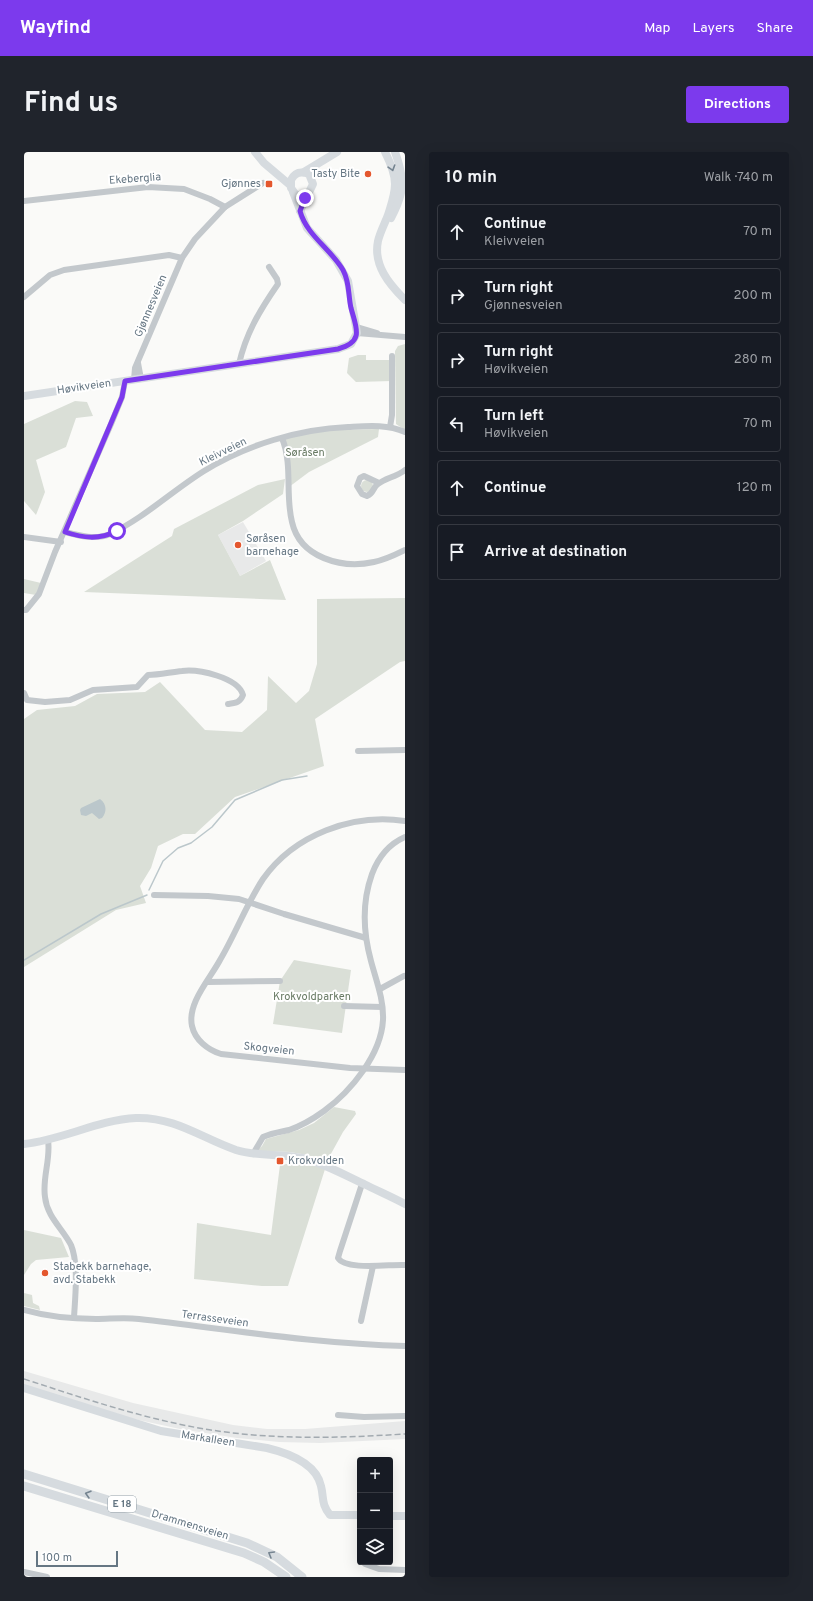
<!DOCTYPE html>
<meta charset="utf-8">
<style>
:root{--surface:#171b24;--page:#20242c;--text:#f1f3f6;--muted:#9ea1a6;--line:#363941;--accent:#7c3aed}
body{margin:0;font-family:Overpass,sans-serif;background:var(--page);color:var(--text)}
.controls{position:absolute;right:12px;bottom:12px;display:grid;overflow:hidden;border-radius:4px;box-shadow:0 4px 16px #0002}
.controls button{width:36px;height:36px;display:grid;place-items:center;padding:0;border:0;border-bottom:1px solid var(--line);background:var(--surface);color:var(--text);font:20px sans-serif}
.scale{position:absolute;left:12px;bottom:10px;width:82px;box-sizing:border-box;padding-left:4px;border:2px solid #657683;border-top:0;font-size:11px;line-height:14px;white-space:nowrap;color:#657683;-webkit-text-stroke:3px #fff;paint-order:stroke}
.stop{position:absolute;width:12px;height:12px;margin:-9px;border:3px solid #7c3aed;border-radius:50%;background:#fff}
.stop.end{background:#7c3aed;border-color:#fff;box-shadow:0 1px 4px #0008}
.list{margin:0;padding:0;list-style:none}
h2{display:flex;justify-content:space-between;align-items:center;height:52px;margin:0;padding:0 16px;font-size:17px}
h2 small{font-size:13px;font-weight:400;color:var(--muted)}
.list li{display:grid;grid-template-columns:26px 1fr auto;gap:12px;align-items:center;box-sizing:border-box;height:56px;margin:0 8px 8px;padding:0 8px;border:1px solid var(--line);border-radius:4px}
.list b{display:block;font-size:15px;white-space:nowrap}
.list p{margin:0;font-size:13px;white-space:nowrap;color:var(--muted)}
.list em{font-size:13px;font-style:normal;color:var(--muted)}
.icon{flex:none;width:22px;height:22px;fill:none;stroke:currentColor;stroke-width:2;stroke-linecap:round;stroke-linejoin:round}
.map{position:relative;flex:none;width:381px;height:1425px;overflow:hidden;border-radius:4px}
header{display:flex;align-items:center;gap:24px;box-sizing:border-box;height:56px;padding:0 20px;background:var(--accent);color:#fff}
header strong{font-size:19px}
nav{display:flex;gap:22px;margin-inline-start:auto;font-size:14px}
.intro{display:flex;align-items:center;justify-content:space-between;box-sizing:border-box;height:96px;padding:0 24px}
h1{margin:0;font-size:28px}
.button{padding:10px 18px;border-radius:4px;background:var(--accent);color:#fff;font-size:14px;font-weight:700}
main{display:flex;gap:24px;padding:0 24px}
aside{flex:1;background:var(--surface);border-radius:4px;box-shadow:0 4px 16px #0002}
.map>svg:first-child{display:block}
</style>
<header>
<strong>Wayfind</strong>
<nav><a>Map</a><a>Layers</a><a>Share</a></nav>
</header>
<div class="intro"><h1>Find us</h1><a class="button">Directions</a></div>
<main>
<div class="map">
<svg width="381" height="1425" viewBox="0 0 381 1425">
<rect width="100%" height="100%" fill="#fafaf8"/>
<g fill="#e8e9e9">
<path d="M219,370l23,39 -26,15 -22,-41z"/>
<path d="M0,1219l109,32 100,22 34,4h38l100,-8v18l-85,4 -41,-1 -42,-4 -57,-9 -46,-10 -110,-34z"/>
</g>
<g fill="#dadfd7">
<path d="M381,192v86l-9,-6 -1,-73 3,-5z"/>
<path d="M334,203h8v5h24l2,21 -36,1 -9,-9 2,-15z"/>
<path d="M51,249l12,1 6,14 -17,2 -10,29 -30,13 9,32 -9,23 -12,-14v-77z"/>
<path d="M355,277l-1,8 -69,35 -20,15 -5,-49 41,-8z"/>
<path d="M261,327l-2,15 -40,27 -25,14 22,41 30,-16 16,40 -202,-8 88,-56 2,-7 84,-44z"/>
<circle cx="343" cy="334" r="6"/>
<path d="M0,427l17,4 -5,12 -12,-2z"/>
<path d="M381,446v63l-5,1 -85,57 9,47 -89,31 -40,37h-12l-25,12 -7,22 -11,18 6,17 -30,7 -92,57v-248l13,-9 38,-4 22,-12 48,-2 15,-10 45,48 37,2 25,-22 1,-34 28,27 13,-12 8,-27v-65z"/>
<path d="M270,808l57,10 -9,63 -69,-9 7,-43z"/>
<path d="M310,955l21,4 1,3 -13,18 -16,29c-27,-9 -46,-12 -74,-7l9,-8 4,-7 33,-9 15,-7z"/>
<path d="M276,1010l26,4 -38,120h-26l-68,-7 3,-56 74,12 9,-70z"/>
<path d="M0,1078l37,8 8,19 -33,3 -5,4 -7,11z"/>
<path d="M0,1141l8,2 1,8 6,3 1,4 -16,-4z"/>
</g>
<path fill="#bbc7cb" d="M76,647c7,5 7,13 2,19l-3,1 -7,-6 -6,3 -5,-1 -1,-5 1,-2z"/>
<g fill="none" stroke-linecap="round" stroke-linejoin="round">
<g stroke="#bbc7cb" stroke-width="1.5">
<path d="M125,738l14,-29 15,-13 13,-5 21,-16 23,-27 47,-20 25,-4"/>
<path d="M0,808l77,-46 46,-19"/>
</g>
<g stroke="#c3c8cc" stroke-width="6">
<path d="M0,49l124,-14 36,2 26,10 15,8 -30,32 -13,19 -47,110 -1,12"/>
<path d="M201,55l38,-24"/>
<path d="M0,145l26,-22 14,-5 105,-15 13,3"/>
<path d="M333,175l20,6"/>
<path d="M333,181l48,4"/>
<path d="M114,211l3,16"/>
<path d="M215,212c7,-31 21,-54 39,-80l-1,-5 -8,-12"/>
<path d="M366,275l2,-12v-59"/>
<path d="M258,286c11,27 3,57 10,84 8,36 50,47 82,40 11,-2 21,-7 31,-12"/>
<path d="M355,331l-15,-7 -4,2 -3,8 5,8 5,2c7,-3 6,-9 11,-12 7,-6 18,-7 27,-14"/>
<path d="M41,380c15,4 31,8 45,2 34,-16 62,-43 94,-63 42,-26 95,-42 144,-44 19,-1 39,-3 57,5"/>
<path d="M0,385l37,5"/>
<path d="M0,458h2l13,-16 16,-42 56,-128 11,-27 3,-16"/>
<path d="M0,541l3,7 18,2 25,-2 23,-10 44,-3 11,-12c11,0 23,-3 34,-4 16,-2 56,6 61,24 -3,8 -8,8 -15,9"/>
<path d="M334,599l47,-1"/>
<path d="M381,669c-53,-8 -111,14 -142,58 -16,24 -28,56 -43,81 -10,19 -33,43 -28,66 3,14 16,24 29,28l129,14 55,2"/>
<path d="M130,743l54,1 31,3 45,15 82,24"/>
<path d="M184,830l72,-1"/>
<path d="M356,837l24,-13"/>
<path d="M320,854l38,1"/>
<path d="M24,988c3,19 -6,38 -3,57 2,20 18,32 26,48 8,19 4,53 3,73"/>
<path d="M229,1002l10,-17c9,-4 17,-5 26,-7 12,-4 24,-11 35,-19 27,-20 57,-56 59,-91 1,-20 -7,-40 -12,-59 -8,-29 -9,-59 1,-87 6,-16 17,-30 33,-37"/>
<path d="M338,1032l-22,67 -2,7c8,13 53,6 67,7"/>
<path d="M0,1158c24,7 47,9 72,9 14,0 28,-2 43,0 88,10 176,25 266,27"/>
<path d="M337,1169l12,-55"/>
<path d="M314,1263l26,2 41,-1"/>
<path d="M341,1412l14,5 26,1"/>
<path d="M0,1420l23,5"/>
</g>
<g stroke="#d6dbdf" stroke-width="8">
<path d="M231,0l9,11 26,22"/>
<path d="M361,0c5,10 10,21 10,32 0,11 -4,21 -7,31 -3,8 -8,17 -10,26 -5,24 11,43 27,59"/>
<path d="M280,20l33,-20"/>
<path d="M276,59l13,-27 -4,-10c-8,-3 -14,-2 -18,6v8l5,7h10"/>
<path d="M367,66c14,-26 14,-38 4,-66"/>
<path d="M0,244l314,-47 13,-5 6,-11 -9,-52 -12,-21 -29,-32 -14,-36"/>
<path d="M0,992c38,-4 74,-24 112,-26 40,-1 65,20 100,32 22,7 45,3 66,8 22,5 42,17 62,26 14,7 28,13 41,20"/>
<path d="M0,1236l137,43 106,17c21,5 49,15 54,38 3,12 0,18 9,29h30"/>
<path d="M366,1364h15"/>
</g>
<g stroke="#d6dbdf" stroke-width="9">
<path d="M0,1322l223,69 30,14 25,20"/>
<path d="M0,1334l220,67 20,9 22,15"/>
</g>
<path stroke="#a2aab0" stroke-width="1.5" stroke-dasharray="6 3" stroke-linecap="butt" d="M0,1227c62,20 123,41 187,51 65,10 129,8 194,4"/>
</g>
<defs><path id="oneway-chevron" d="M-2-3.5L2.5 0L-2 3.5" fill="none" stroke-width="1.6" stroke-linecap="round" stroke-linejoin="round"/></defs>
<g stroke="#768591">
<use href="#oneway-chevron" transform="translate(368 16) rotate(73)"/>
<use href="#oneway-chevron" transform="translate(64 1342) rotate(-164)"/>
<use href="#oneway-chevron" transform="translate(247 1402) rotate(-150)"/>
</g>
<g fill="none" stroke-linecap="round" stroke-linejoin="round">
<path stroke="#7c3aed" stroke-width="5" d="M93,379c-18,9 -34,7 -52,1l57,-135 3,-16 213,-32c27,-7 18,-22 13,-41 -3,-13 -1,-25 -8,-38 -13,-22 -36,-34 -43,-59l5,-13"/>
</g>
<g fill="#e4572e" stroke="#fff" stroke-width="1.5">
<circle cx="344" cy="22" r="4"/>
<rect x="241" y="28" width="8" height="8" rx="2"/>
<circle cx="214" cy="393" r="4"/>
<rect x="252" y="1005" width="8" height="8" rx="2"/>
<circle cx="21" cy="1121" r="4"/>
</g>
<g text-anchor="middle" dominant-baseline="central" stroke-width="4" stroke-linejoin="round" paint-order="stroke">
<rect fill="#fff" stroke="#939fa8" stroke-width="1" x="84" y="1344" width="28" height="16" rx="3"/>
<g font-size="10" font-weight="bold" fill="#657683">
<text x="98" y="1352">E 18</text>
</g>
<g font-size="11" fill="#657683" stroke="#fff" text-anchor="start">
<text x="336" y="22" text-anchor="end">Tasty Bite</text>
<text x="237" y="32" text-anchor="end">Gjønnes</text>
<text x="222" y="387">Søråsen<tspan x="222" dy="13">barnehage</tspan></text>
<text x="264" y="1009">Krokvolden</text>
<text x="29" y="1115">Stabekk barnehage,<tspan x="29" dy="13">avd. Stabekk</tspan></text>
</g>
<g font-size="11" fill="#657683" stroke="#fff">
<text transform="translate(111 27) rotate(-4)">Ekeberglia</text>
<text transform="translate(127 154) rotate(-67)">Gjønnesveien</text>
<text transform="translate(60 235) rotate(-8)">Høvikveien</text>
<text transform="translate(199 300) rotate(-26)">Kleivveien</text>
<text transform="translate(245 897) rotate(6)">Skogveien</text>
<text transform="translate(191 1167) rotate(8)">Terrasseveien</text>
<text transform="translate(184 1287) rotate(9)">Markalleen</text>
<text transform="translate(166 1373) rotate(17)">Drammensveien</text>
</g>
<g font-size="11" fill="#687a64" stroke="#fff">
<text x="281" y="301">Søråsen</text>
<text x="288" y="845">Krokvoldparken</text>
</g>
</g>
</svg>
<div class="controls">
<button>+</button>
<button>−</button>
<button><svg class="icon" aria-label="layers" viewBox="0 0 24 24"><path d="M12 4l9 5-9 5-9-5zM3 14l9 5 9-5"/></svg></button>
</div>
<div class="scale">100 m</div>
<div class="stop" style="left:93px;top:379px"></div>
<div class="stop end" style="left:281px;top:46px"></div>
</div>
<aside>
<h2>10 min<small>Walk · 740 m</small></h2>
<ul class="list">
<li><svg class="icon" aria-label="ahead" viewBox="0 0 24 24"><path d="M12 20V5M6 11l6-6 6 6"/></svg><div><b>Continue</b><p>Kleivveien</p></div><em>70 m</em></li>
<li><svg class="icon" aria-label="right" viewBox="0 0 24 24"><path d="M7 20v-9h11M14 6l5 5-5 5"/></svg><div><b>Turn right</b><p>Gjønnesveien</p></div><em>200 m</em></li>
<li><svg class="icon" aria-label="right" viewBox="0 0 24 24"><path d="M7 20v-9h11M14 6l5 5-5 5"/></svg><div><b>Turn right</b><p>Høvikveien</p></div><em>280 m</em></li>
<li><svg class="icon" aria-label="left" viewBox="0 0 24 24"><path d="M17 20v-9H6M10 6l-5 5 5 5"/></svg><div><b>Turn left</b><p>Høvikveien</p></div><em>70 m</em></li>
<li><svg class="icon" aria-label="ahead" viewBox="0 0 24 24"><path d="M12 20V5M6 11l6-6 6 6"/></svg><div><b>Continue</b></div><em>120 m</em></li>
<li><svg class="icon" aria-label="arrive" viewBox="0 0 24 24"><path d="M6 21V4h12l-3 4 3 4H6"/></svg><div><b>Arrive at destination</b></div></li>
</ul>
</aside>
</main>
